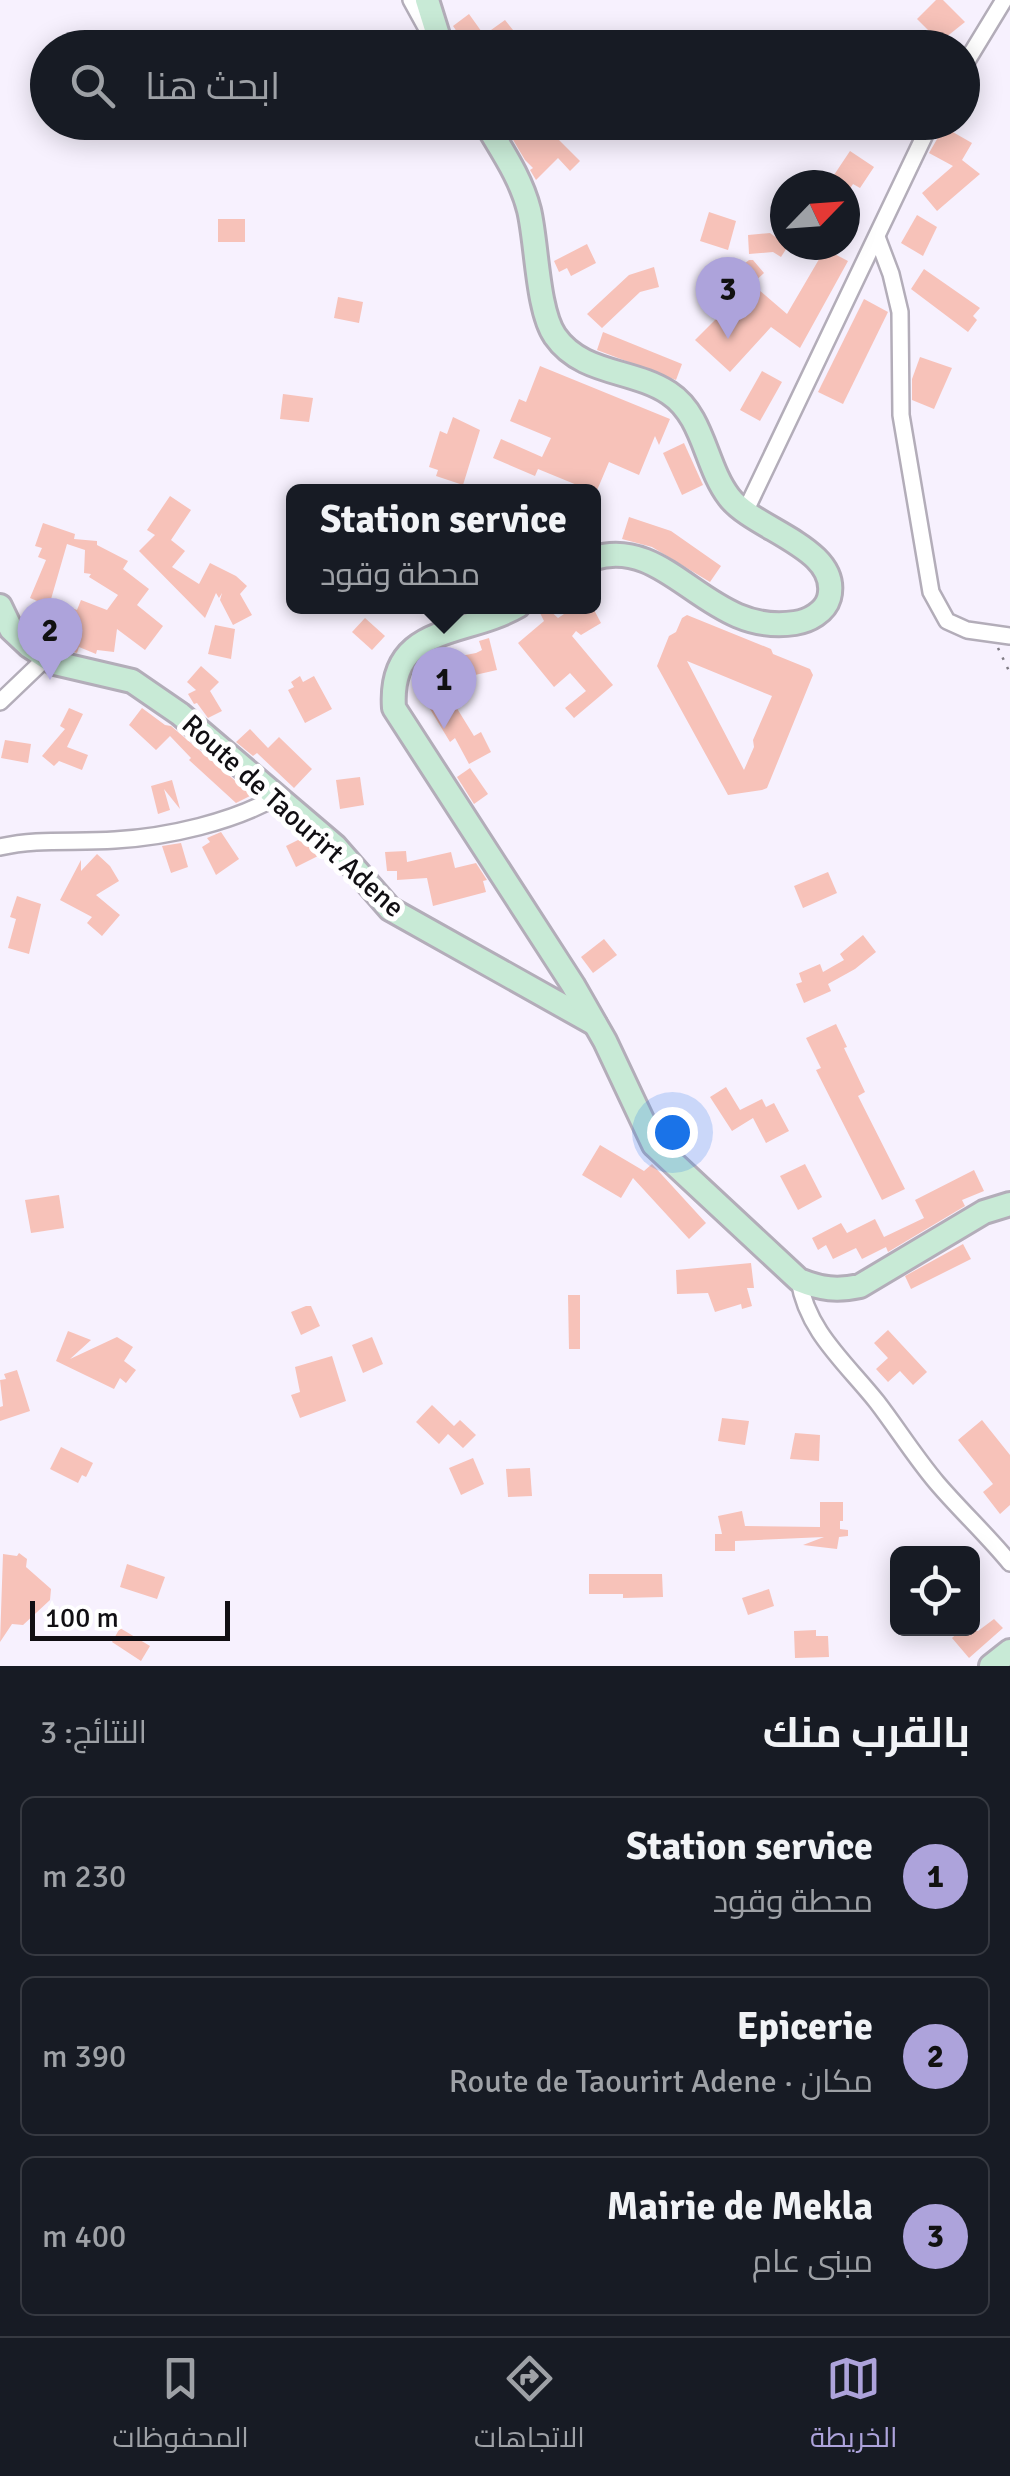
<!DOCTYPE html>
<html lang="ar">
<meta charset="utf-8">
<style>
:root{--surface:#171b24;--page:#20242c;--text:#f1f3f6;--muted:#9ea1a6;--line:#363941;--accent:#ada3db}
body{margin:0;font-family:Signika,Cairo,sans-serif;background:var(--page);color:var(--text);direction:rtl}
.controls{position:absolute;right:30px;bottom:30px;display:grid;overflow:hidden;border-radius:15px;box-shadow:0 5px 25px #0003}
.controls button{width:90px;height:90px;display:grid;place-items:center;padding:0;border:0;border-bottom:2px solid var(--line);background:var(--surface);color:var(--text);font:50px sans-serif}
.compass{position:absolute;left:770px;top:170px;width:90px;height:90px;border-radius:50%;background:var(--surface);box-shadow:0 5px 25px #0003;rotate:65deg}
.scale{position:absolute;left:30px;bottom:25px;width:200px;box-sizing:border-box;padding-left:10px;border:5px solid #110f13;border-top:0;font-size:28px;line-height:35px;white-space:nowrap;color:#110f13;-webkit-text-stroke:8px #fff;paint-order:stroke}
.you{position:absolute;left:672px;top:1132px;width:35px;height:35px;margin:-25px;border:8px solid #fff;border-radius:50%;background:#1a73e8;box-shadow:0 0 0 15px #1a73e833}
.badge{display:grid;place-items:center;width:65px;height:65px;border-radius:50%;background:var(--accent);color:#111;font-size:32px;font-weight:700}
.pin{position:absolute;translate:-50% -82px;filter:drop-shadow(0 2px 5px #0008)}
.pin::after{content:'';position:absolute;top:52px;width:35px;height:30px;background:inherit;clip-path:polygon(0 0,100% 0,50% 100%)}
.popup{position:absolute;left:286px;top:484px;width:315px;height:130px;box-sizing:border-box;display:grid;place-content:center;border-radius:15px;background:var(--surface);filter:drop-shadow(0 2px 8px #0005);font-size:32px;white-space:nowrap;color:var(--muted)}
.popup b{font-size:38px;color:var(--text)}
.popup::after{content:'';position:absolute;left:50%;top:100%;margin-left:-20px;border:20px solid transparent;border-top-color:var(--surface)}
.list{margin:0;padding:0;list-style:none}
h2{display:flex;justify-content:space-between;align-items:center;height:130px;margin:0;padding:0 40px;font-size:42px}
h2 small{font-size:32px;font-weight:400;color:var(--muted)}
.list li{display:grid;grid-template-columns:65px 1fr auto;gap:30px;align-items:center;box-sizing:border-box;height:160px;margin:0 20px 20px;padding:0 20px;border:2px solid var(--line);border-radius:15px}
.list b{display:block;font-size:38px;white-space:nowrap}
.list p{margin:0;font-size:32px;white-space:nowrap;color:var(--muted)}
.list em{font-size:32px;font-style:normal;color:var(--muted)}
.icon{flex:none;width:55px;height:55px;fill:none;stroke:currentColor;stroke-width:2;stroke-linecap:round;stroke-linejoin:round}
.map{position:relative;flex:none;width:1010px;height:1666px;overflow:hidden;direction:ltr}
.search{position:absolute;background:var(--surface);box-shadow:0 5px 25px #0003;left:30px;right:30px;top:30px;height:110px;display:flex;align-items:center;gap:25px;box-sizing:border-box;padding:0 35px;border-radius:55px;color:var(--muted);font-size:38px}
.sheet{height:670px;background:var(--surface)}
nav{display:flex;justify-content:space-around;align-items:center;box-sizing:border-box;height:140px;border-top:2px solid var(--line);background:var(--surface);font-size:28px;color:var(--muted)}
nav a{display:grid;justify-items:center;gap:5px}
nav .on{color:var(--accent)}
.map>svg:first-child{display:block}
</style>
<div class="map">
<svg width="1010" height="1666" viewBox="0 0 1010 1666">
<rect width="100%" height="100%" fill="#f7f1fe"/>
<g fill="#f7c2b9" fill-rule="evenodd">
<path d="M936,0h7l22,22 -25,20 -23,-23z"/>
<path d="M469,14l15,21 21,-15 12,15 -16,13h-7l-9,-12 -17,12 -15,-22z"/>
<path d="M504,122h37l39,39 -10,10 -12,-13 -22,22 -6,-10 3,-2 -8,-8 -16,-27 3,-2z"/>
<path d="M944,127l28,16 -10,17 18,14 -43,37 -15,-18 31,-27 -24,-13z"/>
<path d="M850,151l24,16 -14,21 -7,-4 -4,6 -17,-12z"/>
<path d="M709,212l27,9 -8,29 -28,-9z"/>
<path d="M917,215l20,12 -14,29 -22,-13z"/>
<rect x="218" y="219" width="27" height="23"/>
<path d="M770,233l18,13 -7,11 -8,-5 -24,2 -1,-19z"/>
<path d="M587,244l9,19 -25,13 -4,-8 -8,4 -5,-11z"/>
<path d="M825,249l23,12 -48,87 -29,-21 -41,45 -35,-32 55,-55 -11,-13v-4l10,-8h4l11,13 -12,11 35,30z"/>
<path d="M654,267l5,20 -19,5 -38,36 -15,-14 42,-39z"/>
<path d="M924,269l56,39 -7,8 4,4 -9,12 -57,-43z"/>
<path d="M338,297l25,5 -4,21 -25,-5z"/>
<path d="M864,299l24,13 -45,92 -25,-12z"/>
<path d="M603,332l79,32 -6,16 -79,-30z"/>
<path d="M920,357l32,11 -18,41 -22,-9v-21z"/>
<path d="M540,366l130,53 -11,26 -4,-9 -16,39 -30,-13 -14,33 -1,-3 -56,-23 -3,7 -42,-18 8,-19 41,18 9,-19 -41,-17 9,-22 7,3z"/>
<path d="M762,371l20,11 -22,39 -20,-11z"/>
<path d="M283,394l30,4 -4,24 -29,-3z"/>
<path d="M453,417l27,13 -17,55 -27,-9 2,-6 -9,-3 11,-36 7,3z"/>
<path d="M684,443l19,42 -21,10 -19,-42z"/>
<path d="M170,496l21,14 -20,30 14,11 -13,16 27,17 11,-21 26,13 11,10 -7,8 12,21 -19,10 -13,-25 2,-7 -3,5 -3,-5 -11,25 -66,-67 16,-16 -8,-5z"/>
<path d="M629,517l42,14 50,35 -11,16 -58,-35 -30,-8z"/>
<path d="M43,523l32,11 -1,5 23,2v4l31,16 -5,8 26,20 -12,16 26,21 -18,24 -28,-21 -3,23 -17,-2 -1,4 -17,-7 -2,6 -16,-4 -21,-14 13,-35 24,10 4,-10 26,10 11,-15 -29,-18 2,-3 -7,-1 1,-23 -18,-6 -18,62 -19,-8 16,-38 -8,-3 4,-9 -7,-2z"/>
<path d="M545,606l13,12 18,-12h16l9,17 -20,12 -5,-4 -4,5 41,49 -39,33 -9,-10 21,-17 -16,-18 -16,14 -36,-44 26,-22 -5,-10z"/>
<path d="M687,615l84,34 2,5 37,15 3,6 -46,113 -5,2 -34,5 -71,-129 12,-30 7,-4 6,-14zM687,661l85,35 -19,44 1,7 -10,23z"/>
<path d="M365,618l20,18 -13,14 -20,-18z"/>
<path d="M215,625l20,4 -4,30 -23,-5z"/>
<path d="M489,638l8,32 -53,12 -4,-22 36,-7 6,-3 -3,-9z"/>
<path d="M201,666l18,16 -9,9 12,20 -14,7 -11,-15 -3,1 -6,-10 8,-4 -9,-8z"/>
<path d="M300,676l3,6 11,-6 18,33 -27,14 -17,-33 6,-3 -3,-5z"/>
<path d="M450,697l24,39 7,-4 10,20 -22,12 -14,-26 -5,4 -20,-33z"/>
<path d="M69,708l14,6 -16,33 21,8 -6,15 -23,-9 -5,5 -12,-10 23,-27 -5,-3z"/>
<path d="M142,708l23,17 6,1 81,69 -16,8 -47,-43 2,-2 -21,-22 -14,14 -27,-25z"/>
<path d="M250,729l18,19 11,-11 33,32 -18,19 -37,-35 -4,3 -17,-14z"/>
<path d="M5,740l26,4 -3,19 -27,-5z"/>
<path d="M470,768l18,26 -14,10 -17,-27z"/>
<path d="M360,777l4,28 -24,4 -4,-29z"/>
<path d="M172,780l8,29 -16,-20 6,21 -12,4 -7,-28z"/>
<path d="M221,832l18,27 -23,16 -14,-28 8,-5 -3,-4z"/>
<path d="M302,838l16,18 -22,11 -10,-21z"/>
<path d="M181,843l7,24 -17,6 -9,-27z"/>
<path d="M406,851l1,11 44,-10 4,16 21,-5 11,17 -4,1 3,11 -53,14 -6,-28 -30,2v-9h-10l-2,-19z"/>
<path d="M97,854l13,12 9,15 -23,14 24,20 -18,21 -15,-13 5,-6 -32,-17 21,-40v11z"/>
<path d="M828,872l9,21 -34,15 -9,-22z"/>
<path d="M17,896l24,8 -12,50 -21,-6 8,-29 -6,-2z"/>
<path d="M863,935l13,17 -21,17 -27,15 3,7 -27,12 -8,-19 6,-2 -3,-9 21,-9 3,8 21,-12 -4,-6z"/>
<path d="M604,939l13,16 -24,18 -12,-16z"/>
<path d="M836,1024l11,23 -3,1 21,44 -7,4 47,93 -23,11 -66,-130 5,-2 -15,-30z"/>
<path d="M726,1087l14,23 22,-11 4,8 8,-4 15,28 -23,12 -13,-25 -21,13 -22,-34z"/>
<path d="M600,1145l44,26 8,-7 54,59 -17,16 -56,-61 -12,20 -39,-23z"/>
<path d="M805,1164l17,33 -24,13 -18,-34z"/>
<path d="M974,1170l10,21 -22,9 3,6 -77,46 -2,-5 -24,12 -6,-11 -23,11 -7,-14 -8,5 -6,-12 29,-15 6,10 28,-14 9,18 40,-19 -9,-18z"/>
<path d="M59,1195l5,33 -33,5 -6,-33z"/>
<path d="M963,1244l8,15 -60,30 -6,-13z"/>
<path d="M751,1263l3,25h-7l5,18 -10,3 -1,-5 -26,8 -7,-19 -31,1 -1,-24z"/>
<path d="M568,1295h12v54h-11z"/>
<path d="M306,1306h5l9,20 -19,9 -10,-23z"/>
<path d="M888,1330l39,42 -14,13 -13,-14 -12,11 -12,-13 12,-11 -14,-15z"/>
<path d="M68,1331l23,9 -21,19 47,-22 16,10 -9,14 12,9 -10,13 -6,-5 -6,11 -58,-28z"/>
<path d="M372,1337l11,27 -20,9 -11,-28z"/>
<path d="M332,1356l14,45 -46,17 -9,-23 9,-3 -5,-25z"/>
<path d="M17,1370l13,41 -30,10v-14l3,-1 -3,-26 6,-1 -2,-5z"/>
<path d="M432,1405l22,21 6,-6 16,15 -13,13 -15,-14 -9,10 -23,-22z"/>
<path d="M722,1418l27,3 -4,24 -27,-4z"/>
<path d="M982,1420l28,35v50l-10,9 -17,-22 10,-8 -35,-44z"/>
<path d="M795,1433l25,2 -1,26 -29,-2z"/>
<path d="M61,1447l32,16 -7,14 -4,-2 -4,8 -28,-14z"/>
<path d="M473,1458l11,26 -23,11 -12,-27z"/>
<path d="M530,1468l2,28 -24,1 -2,-28z"/>
<path d="M820,1502h23v19h-3v8l8,1v6l-9,1 -2,12 -34,-4 21,-8 -89,4v10h-20v-17h7l-4,-18 24,-5 3,15 75,1z"/>
<path d="M19,1553l8,6 -1,8 25,22 -1,11 -27,25 -11,-1 -12,18 3,-88 14,2z"/>
<path d="M127,1564l38,13 -8,22 -37,-12z"/>
<path d="M589,1574h73l1,23 -40,1v-4h-34z"/>
<path d="M769,1589l5,17 -26,9 -6,-17z"/>
<path d="M994,1619l9,9 -34,30 -17,-20 11,-10 15,3z"/>
<path d="M120,1628l30,18 -9,15 -29,-19z"/>
<path d="M816,1630v6h12l1,21 -34,1 -1,-27z"/>
</g>
<g fill="none" stroke-linecap="round" stroke-linejoin="round">
<defs>
<g id="street">
<path d="M411,0l22,40"/>
<path d="M962,69l42,-69"/>
<path d="M877,237l14,37 9,38 1,103 30,177 16,29 20,9 43,6"/>
<path d="M745,512l186,-390"/>
<path d="M0,702l46,-44"/>
<path d="M0,847c38,-9 76,-4 115,-7 52,-3 119,-18 163,-44"/>
<path d="M799,1280c8,51 46,82 78,122 20,26 38,55 60,81 23,27 50,52 73,80"/>
</g>
<g id="secondary">
<path d="M427,0l15,48"/>
<path d="M485,122c17,29 36,56 44,88 8,33 8,100 26,126 27,39 78,33 114,57 35,23 36,73 60,104 25,33 113,51 100,101 -4,14 -20,23 -34,25 -87,14 -126,-88 -201,-65"/>
<path d="M0,606l11,23 18,17 26,17 77,18 48,33 155,132 55,63 205,115"/>
<path d="M518,606c-53,31 -130,17 -124,102l179,277 32,56 49,104 145,135c22,9 38,11 61,6l124,-74 26,-8"/>
<path d="M991,1666l19,-15"/>
</g>
</defs>
<use href="#street" stroke="#b3adb9" stroke-width="20"/>
<use href="#secondary" stroke="#b3adb9" stroke-width="28"/>
<path stroke="#7f7b84" stroke-width="2.5" stroke-dasharray="2.5 8" stroke-linecap="butt" d="M998,648l12,25"/>
<use href="#street" stroke="#fff" stroke-width="15"/>
<use href="#secondary" stroke="#c8ead6" stroke-width="22"/>
</g>
<g text-anchor="middle" dominant-baseline="central" stroke-width="10" stroke-linejoin="round" paint-order="stroke">
<g font-size="28" fill="#110f13" stroke="#fff">
<text transform="translate(293 816) rotate(42)">Route de Taourirt Adene</text>
</g>
</g>
</svg>
<div class="controls">
<button><svg class="icon" aria-label="locate" viewBox="0 0 24 24"><circle cx="12" cy="12" r="6"/><path d="M12 2v4M12 18v4M2 12h4M18 12h4"/></svg></button>
</div>
<svg class="compass" viewBox="-18 -18 36 36"><path d="M0-13l5 13h-10z" fill="#e53935"/><path d="M0 13l5-13h-10z" fill="#9ea1a6"/></svg>
<div class="scale">100 m</div>
<div class="you"></div>
<div class="pin badge" style="left:444px;top:729px">1</div>
<div class="popup"><b>Station service</b>محطة وقود</div>
<div class="pin badge" style="left:50px;top:680px">2</div>
<div class="pin badge" style="left:728px;top:339px">3</div>
<div class="search"><svg class="icon" aria-label="search" viewBox="0 0 24 24"><circle cx="10" cy="10" r="6"/><path d="M15 15l6 6"/></svg>ابحث هنا</div>
</div>
<section class="sheet">
<h2>بالقرب منك<small>النتائج: 3</small></h2>
<ul class="list">
<li><span class="badge">1</span><div><b>Station service</b><p>محطة وقود</p></div><em>230 m</em></li>
<li><span class="badge">2</span><div><b>Epicerie</b><p>مكان · Route de Taourirt Adene</p></div><em>390 m</em></li>
<li><span class="badge">3</span><div><b>Mairie de Mekla</b><p>مبنى عام</p></div><em>400 m</em></li>
</ul>
</section>
<nav>
<a class="on"><svg class="icon" aria-label="map" viewBox="0 0 24 24"><path d="M3 6l6-2 6 2 6-2v14l-6 2-6-2-6 2zM9 4v14M15 6v14"/></svg>الخريطة</a>
<a><svg class="icon" aria-label="directions" viewBox="0 0 24 24"><path d="M12 3l9 9-9 9-9-9zM9 14v-3h6M13 9l2 2-2 2"/></svg>الاتجاهات</a>
<a><svg class="icon" aria-label="saved" viewBox="0 0 24 24"><path d="M7 4h10v16l-5-4-5 4z"/></svg>المحفوظات</a>
</nav>
